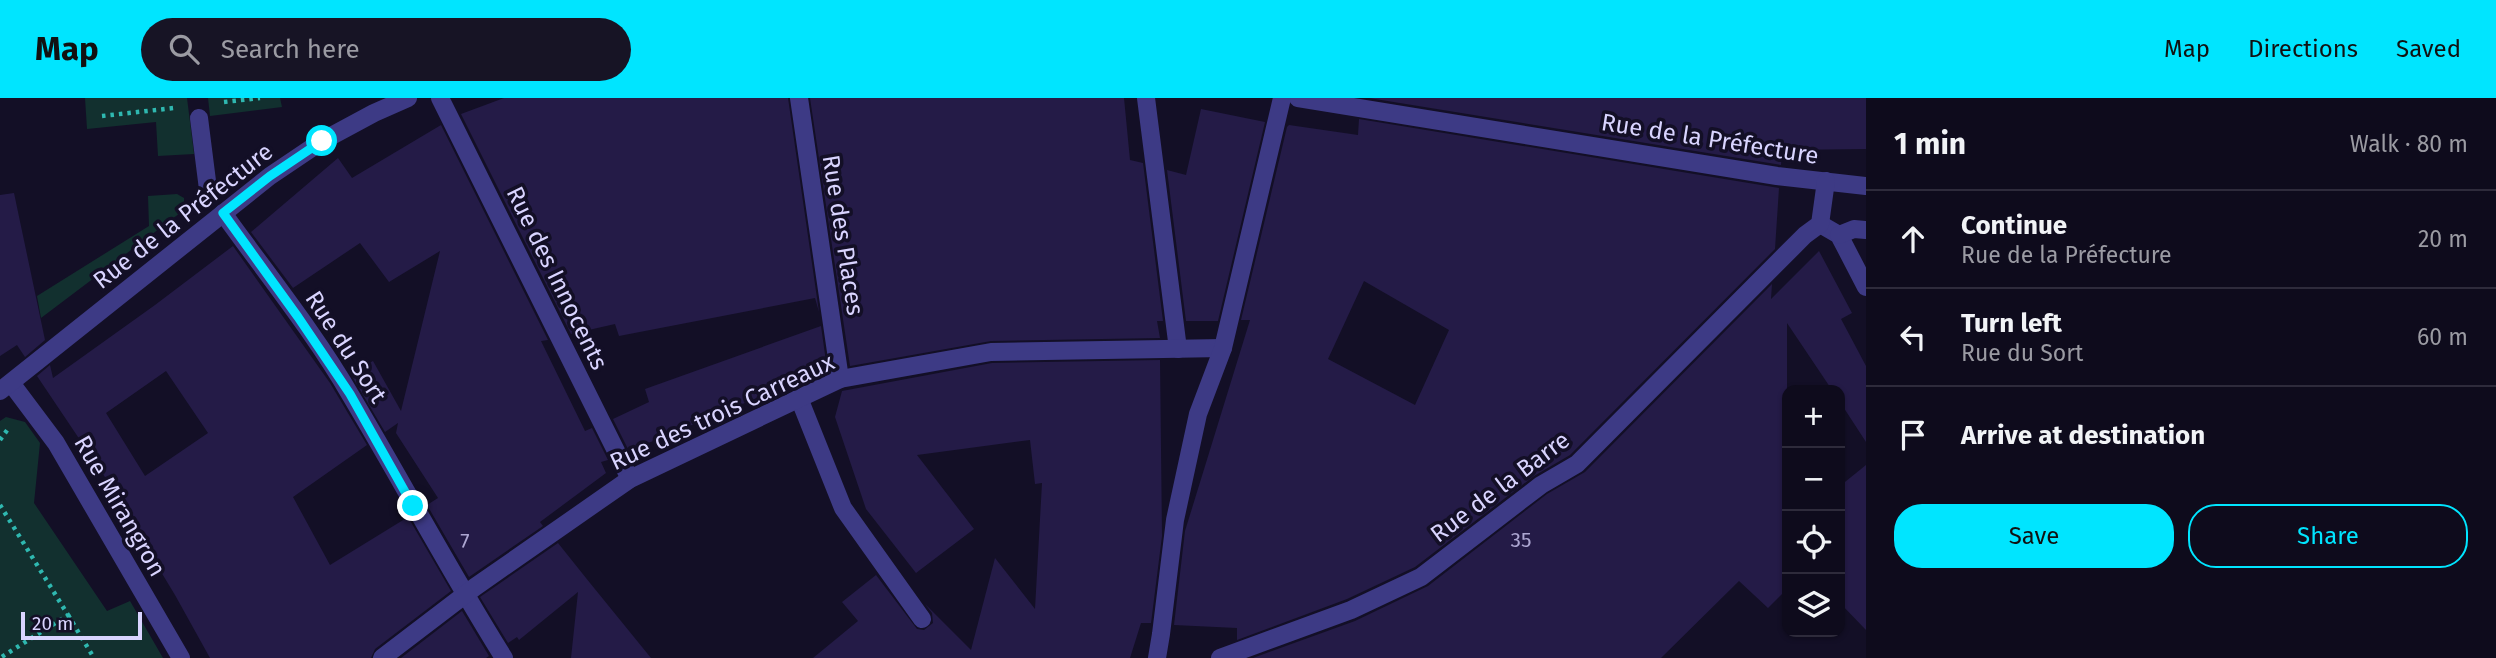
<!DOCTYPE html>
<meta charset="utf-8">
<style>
:root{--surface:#0e0b1c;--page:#171425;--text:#f1f3f6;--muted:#9b9ba3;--line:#2e2b3b;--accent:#00e5ff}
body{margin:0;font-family:"Fira Sans",sans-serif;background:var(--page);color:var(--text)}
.controls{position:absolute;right:21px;bottom:21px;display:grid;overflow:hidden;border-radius:14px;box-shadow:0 2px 5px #0004}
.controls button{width:63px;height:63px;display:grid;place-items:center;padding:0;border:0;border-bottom:2px solid var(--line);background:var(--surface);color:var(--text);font:35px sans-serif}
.scale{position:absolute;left:21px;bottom:18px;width:121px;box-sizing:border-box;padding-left:7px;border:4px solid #d9d4ff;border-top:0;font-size:19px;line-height:24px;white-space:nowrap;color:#d9d4ff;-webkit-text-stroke:5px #130f26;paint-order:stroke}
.stop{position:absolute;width:21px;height:21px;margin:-16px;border:5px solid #00e5ff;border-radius:50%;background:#fff}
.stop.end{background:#00e5ff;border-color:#fff;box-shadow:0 2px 7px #0008}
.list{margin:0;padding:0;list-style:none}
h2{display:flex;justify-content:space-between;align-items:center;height:91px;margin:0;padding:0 28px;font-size:30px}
h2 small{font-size:23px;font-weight:400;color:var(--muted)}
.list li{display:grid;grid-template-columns:46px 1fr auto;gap:21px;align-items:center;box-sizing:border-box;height:98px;padding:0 28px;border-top:2px solid var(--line)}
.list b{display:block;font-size:26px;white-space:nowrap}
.list p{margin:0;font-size:23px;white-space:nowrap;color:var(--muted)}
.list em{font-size:23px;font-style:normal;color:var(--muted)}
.actions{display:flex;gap:14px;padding:21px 28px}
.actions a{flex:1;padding:16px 0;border:2px solid var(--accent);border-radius:28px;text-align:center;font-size:24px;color:var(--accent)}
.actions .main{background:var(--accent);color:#111}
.icon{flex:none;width:38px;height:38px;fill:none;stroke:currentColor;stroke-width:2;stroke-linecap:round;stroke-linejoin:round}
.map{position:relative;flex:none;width:1866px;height:560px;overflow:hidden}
header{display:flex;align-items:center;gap:42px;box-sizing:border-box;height:98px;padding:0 35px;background:var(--accent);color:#111}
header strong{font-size:33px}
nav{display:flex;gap:38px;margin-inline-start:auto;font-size:24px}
.search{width:490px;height:63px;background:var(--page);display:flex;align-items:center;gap:18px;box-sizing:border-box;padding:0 24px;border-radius:38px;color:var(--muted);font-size:26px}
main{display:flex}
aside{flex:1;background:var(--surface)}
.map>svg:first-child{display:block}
</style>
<header>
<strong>Map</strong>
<div class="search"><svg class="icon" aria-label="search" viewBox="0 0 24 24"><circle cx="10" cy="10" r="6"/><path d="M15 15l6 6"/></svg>Search here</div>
<nav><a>Map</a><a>Directions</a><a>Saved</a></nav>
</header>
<main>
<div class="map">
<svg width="1866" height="560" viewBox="0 0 1866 560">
<rect width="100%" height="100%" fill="#130f26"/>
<g fill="#12302f">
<path d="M85,0h102l7,56 -36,2 -2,-34 -69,7z"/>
<path d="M208,0h72l2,9 -72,9z"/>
<path d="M177,96l7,4v12l-143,108 -4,-22 112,-70 -1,-30z"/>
<path d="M6,319l19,5 15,21 -6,60 73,108 23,-10 33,57h-163v-237z"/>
</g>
<g fill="#241b47" fill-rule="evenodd">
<path d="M504,0h284l31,214 -4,-14 -196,38 -4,-12 -44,10 -110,-220z"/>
<path d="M810,0h314l6,62 13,3 20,158h-6l3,17 -169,3 -141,25z"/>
<path d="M1369,0h497v51l-84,1 -1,15z"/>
<path d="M1201,11l64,13 -47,199h-32l-19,-151 19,5z"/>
<path d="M1359,21l420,69 -4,61 -205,206 -36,21 -119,91 -68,32 -110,41v-12l-63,-3 11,-94 65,-211h-9l46,-193 2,-2 69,10zM1364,183l85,49 -34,75 -87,-46z"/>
<path d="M441,27l107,215 -7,1 44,90 7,-3 16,32 -7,2 5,11 -66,49 3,4 -74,51 -42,-72 11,-7 -42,-65 2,-10 -13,9 -35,-59 23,-12 28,50 39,-160 -51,31 -29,-39 -67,45 -42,-56 87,-74 14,20z"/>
<path d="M14,95l31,147 -20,17 -8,-12 -17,11v-161z"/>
<path d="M233,148l97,137 37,62 -74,52 37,68 78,-48 43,74 -76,58 -4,9h-161l-35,-63 -60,-99 2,-1 -80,-119 13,-11 3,13 102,-73zM166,273l42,62 -63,43 -39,-63z"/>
<path d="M1819,153l33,62 -11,6 25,47v76l-26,-40v-12h-8l-45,-67v266l-19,19 -29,-27 -78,77h-408l102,-37 73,-35 119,-92 38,-22 187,-188 -1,15z"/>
<path d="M821,228l6,43 -198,82 -16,-32 36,-17 -4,-13z"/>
<path d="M1160,262l2,176 -11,87h-10l-11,35h-317l45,-37 -16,-19 34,-27 41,54 7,1 9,-7 -1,-10 -7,-9 46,46 24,-92 40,51 7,-126 -7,1 -5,-44 -113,15 57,74 -58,44 -50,-64 -31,-92 7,-26 150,-28z"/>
<path d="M1866,367v165l-26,-27v-117z"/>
<path d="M558,445l32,40 61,75h-80l7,-66 -59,48 -2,-3 -9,6 -28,-46z"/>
<path d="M462,513l27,45 -3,2h-85z"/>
</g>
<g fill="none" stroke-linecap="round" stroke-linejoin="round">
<g stroke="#2fb8b0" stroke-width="4.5" stroke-dasharray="3.5 5" stroke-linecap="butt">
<path d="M224,4l36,-4"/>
<path d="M102,18l72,-8"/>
<path d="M0,342l8,-11"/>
<path d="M0,407l68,110 -68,43"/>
<path d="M68,517l26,43"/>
</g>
<path stroke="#3d3a85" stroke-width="18" d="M199,20l10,79"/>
<g stroke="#3d3a85" stroke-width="18">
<path d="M440,0l190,381"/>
<path d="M799,0l41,281"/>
<path d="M1146,0l32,251"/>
<path d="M1298,0l479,78 89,10"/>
<path d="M223,115c43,60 91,119 128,183 52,87 99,176 153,262"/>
<path d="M1820,126l19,11 27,52"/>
<path d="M1839,137l15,-6 12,1"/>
<path d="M11,285l45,60 125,215"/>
<path d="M0,293l270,-215 52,-35 52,-28 34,-15"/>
<path d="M799,300l44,110 79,111"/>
<path d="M382,560l93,-71 155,-108 210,-100 151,-27 232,-4"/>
<path d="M1157,560l4,-24 14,-114 23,-106 25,-66 59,-250"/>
<path d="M1220,560l131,-48 70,-33 120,-92 36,-21 228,-229 15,-11 6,-43"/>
</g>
</g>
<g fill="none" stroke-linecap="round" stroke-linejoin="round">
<path stroke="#00e5ff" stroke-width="9" d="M322,43l-52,35 -47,37 75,104 52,77 63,112"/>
</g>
<g text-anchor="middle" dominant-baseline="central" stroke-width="7" stroke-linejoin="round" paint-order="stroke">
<g font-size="21" fill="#aca6d1">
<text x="1521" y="442">35</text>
<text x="465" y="443">7</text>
</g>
<g font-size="24" fill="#d9d4ff" stroke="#130f26">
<text transform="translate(1710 41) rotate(9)">Rue de la Préfecture</text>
<text transform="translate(183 118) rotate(-38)">Rue de la Préfecture</text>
<text transform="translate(843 137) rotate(81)">Rue des Places</text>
<text transform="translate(557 180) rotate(64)">Rue des Innocents</text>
<text transform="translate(346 249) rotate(57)">Rue du Sort</text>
<text transform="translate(722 314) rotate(-25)">Rue des trois Carreaux</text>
<text transform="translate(1500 389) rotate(-37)">Rue de la Barre</text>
<text transform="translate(120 408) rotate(60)">Rue Mirangron</text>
</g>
</g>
</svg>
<div class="controls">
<button>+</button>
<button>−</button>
<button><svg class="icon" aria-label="locate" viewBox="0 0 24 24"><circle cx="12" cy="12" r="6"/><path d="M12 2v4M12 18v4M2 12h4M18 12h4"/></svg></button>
<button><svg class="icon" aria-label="layers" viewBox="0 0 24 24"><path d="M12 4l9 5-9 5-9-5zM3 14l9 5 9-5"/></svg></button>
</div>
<div class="scale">20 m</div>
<div class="stop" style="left:322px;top:43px"></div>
<div class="stop end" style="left:413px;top:408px"></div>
</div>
<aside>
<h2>1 min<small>Walk · 80 m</small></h2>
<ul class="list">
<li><svg class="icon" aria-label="ahead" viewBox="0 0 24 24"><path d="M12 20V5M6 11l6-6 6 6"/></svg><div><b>Continue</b><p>Rue de la Préfecture</p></div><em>20 m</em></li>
<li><svg class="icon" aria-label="left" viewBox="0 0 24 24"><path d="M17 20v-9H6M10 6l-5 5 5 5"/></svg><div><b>Turn left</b><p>Rue du Sort</p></div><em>60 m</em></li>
<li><svg class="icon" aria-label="arrive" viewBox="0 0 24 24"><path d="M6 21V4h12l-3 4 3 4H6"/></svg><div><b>Arrive at destination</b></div></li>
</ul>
<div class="actions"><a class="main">Save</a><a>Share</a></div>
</aside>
</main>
